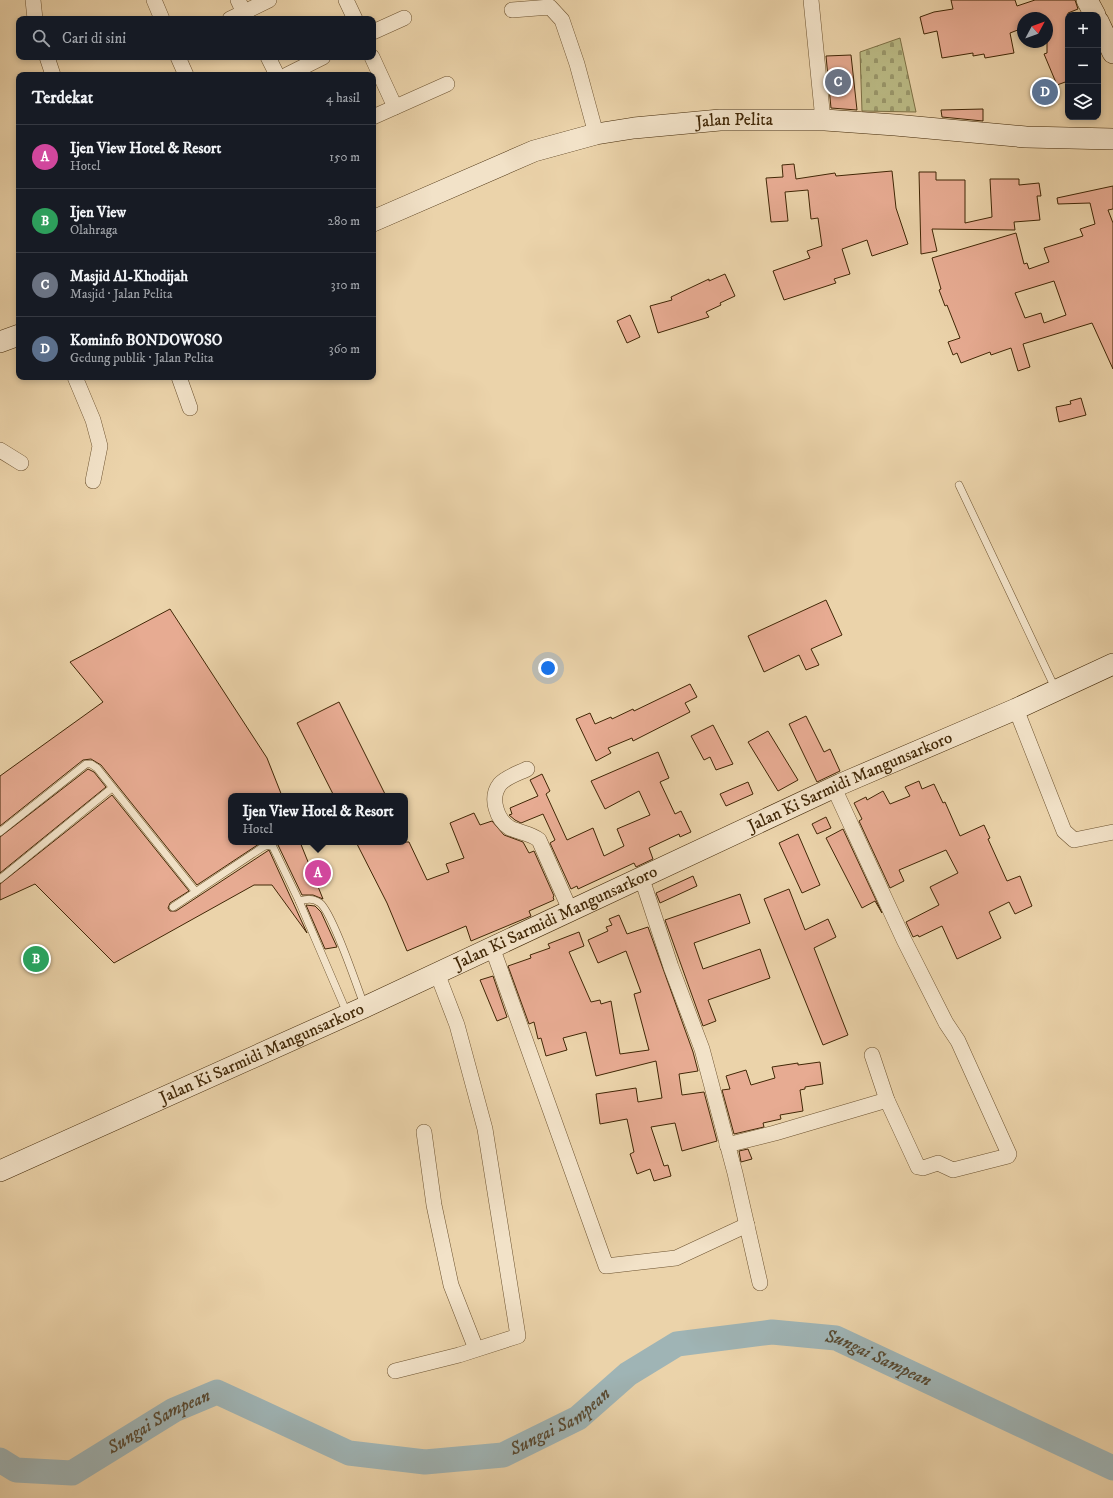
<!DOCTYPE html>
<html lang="id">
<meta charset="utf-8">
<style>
:root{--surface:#171b24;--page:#242831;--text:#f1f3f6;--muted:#9ea1a6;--line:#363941;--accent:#1a73e8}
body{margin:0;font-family:"IM FELL DW Pica",serif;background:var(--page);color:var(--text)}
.controls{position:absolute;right:12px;top:12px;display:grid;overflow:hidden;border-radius:8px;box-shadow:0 2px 6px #0003}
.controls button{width:36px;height:36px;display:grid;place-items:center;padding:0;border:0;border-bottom:1px solid var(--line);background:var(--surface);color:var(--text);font:20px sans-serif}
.compass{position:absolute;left:1017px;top:12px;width:36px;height:36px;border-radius:50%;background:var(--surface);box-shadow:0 2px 6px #0003;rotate:49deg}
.you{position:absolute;left:548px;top:668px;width:14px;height:14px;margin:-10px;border:3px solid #fff;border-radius:50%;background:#1a73e8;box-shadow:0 0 0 6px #1a73e833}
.badge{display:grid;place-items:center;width:26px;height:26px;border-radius:50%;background:var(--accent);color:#fff;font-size:13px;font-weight:700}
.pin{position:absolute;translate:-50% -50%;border:2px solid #fff;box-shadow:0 1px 4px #0006}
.popup{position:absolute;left:228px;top:793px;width:180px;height:52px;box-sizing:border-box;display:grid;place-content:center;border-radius:8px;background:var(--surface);filter:drop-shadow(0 1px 3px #0005);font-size:13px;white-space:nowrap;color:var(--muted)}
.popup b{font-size:15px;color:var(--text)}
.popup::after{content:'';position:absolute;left:50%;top:100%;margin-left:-8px;border:8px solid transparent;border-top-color:var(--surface)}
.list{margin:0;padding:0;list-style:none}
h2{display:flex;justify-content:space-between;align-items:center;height:52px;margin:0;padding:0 16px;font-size:17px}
h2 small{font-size:13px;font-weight:400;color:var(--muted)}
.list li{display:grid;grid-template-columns:26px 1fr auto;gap:12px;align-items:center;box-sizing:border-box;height:64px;padding:0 16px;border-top:1px solid var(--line)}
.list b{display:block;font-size:15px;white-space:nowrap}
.list p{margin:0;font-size:13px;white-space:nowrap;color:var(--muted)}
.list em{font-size:13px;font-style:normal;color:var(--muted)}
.icon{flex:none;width:22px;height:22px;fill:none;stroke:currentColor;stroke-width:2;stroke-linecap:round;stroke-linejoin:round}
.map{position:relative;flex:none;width:1113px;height:1498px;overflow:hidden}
.search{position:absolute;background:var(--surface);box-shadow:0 2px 6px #0003;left:16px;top:16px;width:360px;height:44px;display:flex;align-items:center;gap:10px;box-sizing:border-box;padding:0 14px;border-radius:8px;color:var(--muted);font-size:15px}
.panel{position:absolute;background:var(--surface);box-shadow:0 2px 6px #0003;left:16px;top:72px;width:360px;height:308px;border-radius:8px}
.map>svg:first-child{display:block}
</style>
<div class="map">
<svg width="1113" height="1498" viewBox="0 0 1113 1498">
<defs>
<pattern id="cemetery-stones" width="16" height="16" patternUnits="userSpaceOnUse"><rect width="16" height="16" fill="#bbbb86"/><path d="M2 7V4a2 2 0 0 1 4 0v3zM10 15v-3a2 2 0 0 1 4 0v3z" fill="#9a986c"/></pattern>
</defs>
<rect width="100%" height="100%" fill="#ebd3aa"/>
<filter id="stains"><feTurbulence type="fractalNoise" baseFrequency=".005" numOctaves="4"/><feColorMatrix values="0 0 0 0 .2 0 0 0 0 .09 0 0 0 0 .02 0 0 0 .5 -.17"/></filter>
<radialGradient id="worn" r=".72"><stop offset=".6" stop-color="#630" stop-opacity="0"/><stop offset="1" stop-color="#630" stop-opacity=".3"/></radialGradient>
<path fill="url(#cemetery-stones)" stroke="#7e7146" d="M900,38l16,74 -54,-1 -2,-59z"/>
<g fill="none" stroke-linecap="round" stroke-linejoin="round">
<path stroke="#9fb4b5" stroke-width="25" id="s1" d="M0,1460l16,10 56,3 102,-63 43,-18 132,61 76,9 78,-7 75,-37 50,-44 49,-30 95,-12 64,6 277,130"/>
</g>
<g fill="#e7ab92" stroke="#412706" fill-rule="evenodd">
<path d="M951,0h64l2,6 18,-6h40l3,9 -10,4v68l-11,4 -13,-31 3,-1v-35h-24v10l-13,5 4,20 -29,5 -1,-4 -11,2v-3l-31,5 -5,-27 -13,3 -4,-17 14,-5 19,-3z"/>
<path d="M851,55l6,55 -26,-2 -5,-52z"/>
<path d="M983,109v12l-41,-4 -1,-7z"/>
<path d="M794,164l2,15 39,-6 1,3 56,-5 4,37 12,36 -36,12 -5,-16 -25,9 8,25 -16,5 2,4 -52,17 -11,-29 37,-13 -3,-7 15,-5 -4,-28 -7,1 -3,-29 -23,2 3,29 -17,1 -5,-44 17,-1 -1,-12z"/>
<path d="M919,172h17v8h29v43l27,-6 -2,-38h29v6l20,-2 2,13h-4l3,24 -26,2 1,8 -83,-1 5,22 -16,3z"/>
<path d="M1113,186v23l-5,1 5,13v146l-21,-46 -69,21 7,23 -12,4 -7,-23 -20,7 -1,-3 -29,11 -4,-10 -4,2 -5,-13 12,-4 -13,-33 -2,1 -6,-16 2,-1 -9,-31 84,-25 8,31 3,-1 2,6 20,-7 -5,-14 39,-12 -3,-7 15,-5 -5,-21 -32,1 -1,-6zM1054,281l12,34 -22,8 -3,-10 -16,5 -10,-25z"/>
<path d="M725,274l10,22 -15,7 1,2 -15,7 3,5 -51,16 -8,-27 22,-6 -1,-3 38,-18v2z"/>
<path d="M630,315l10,22 -13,6 -10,-22z"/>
<path d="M1081,398l5,17 -27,7 -3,-15 15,-3 -1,-3z"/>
<path d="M826,600l16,35 -31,14 8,16 -13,5 -7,-15 -35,17 -16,-36z"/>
<path d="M170,609l97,149 15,38h-51v46h31l-65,43 -96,-120 -10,-6 -8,1 -83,66v-50l103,-74 -33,-40z"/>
<path d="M690,684l7,13 -12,6 5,9 -57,29 -1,-3 -24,10 3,5 -15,8 -20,-42 14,-6 5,11 16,-7 1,2 21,-10 1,2z"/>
<path d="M339,702l47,94h-52l-37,-73z"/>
<path d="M806,716l18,36 6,-3 10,22 -23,11 -28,-58z"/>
<path d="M713,725l20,39 -17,6 -6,-13 -6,3 -13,-24z"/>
<path d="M768,731l30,49 -20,11 -30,-49z"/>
<path d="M658,752l11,26 -9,4 15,32 6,-3 10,21 -11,5 -1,-3 -30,14 4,11 -17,8 -2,-4 -56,26 -1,-3 -6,3 -21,-46 5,-3 -12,-26 -22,9 -6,-3 -6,-5 3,-1 -2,-6 28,-12 -8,-16 12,-6 8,17 -4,3 21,46 26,-12 11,28 20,-10 -7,-17 33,-14 -11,-24 -34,18 -14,-28z"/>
<path d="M88,769l6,3 12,15 -106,86v-36z"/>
<path d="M919,781l3,8 12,-5 9,19 2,-1 15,34 24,-11 6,13 -2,1 19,42 13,-5 12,30 -17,8 -6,-12 -20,10 12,26 -44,21 -15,-33 -23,11 -1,-2 -5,2 -7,-15 33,-17 -9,-18 28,-14 -12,-23 -47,20 5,11 -14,7 -31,-67 3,-2 -8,-16 12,-6 1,3 16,-9 7,13 20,-8 -5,-9z"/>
<path d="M748,782l5,12 -27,12 -6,-12z"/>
<path d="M112,795l77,96 -19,12 -2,5 2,3h6l93,-61 38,83 -35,-48h-18l-140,78 -79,-79 -35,16v-16z"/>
<path d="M474,813l6,12 12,-4 12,14 19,7 6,11 5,-2 20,45 -1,1 1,3 -25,11 2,5 -60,25 -5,-15 -59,25 -20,-48 -31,-61h53l18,38 22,-8 -3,-8 18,-6 -14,-35z"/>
<path d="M826,817l5,11 -14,6 -5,-10z"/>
<path d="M843,829l39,84 -7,-12 -13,7 -36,-70z"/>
<path d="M798,834l22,51 -18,8 -23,-50z"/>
<path d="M274,842h26l23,57 -10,-4h-11l-24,-50z"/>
<path d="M693,876l4,10 -37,17 -4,-10z"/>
<path d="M789,889l16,41 23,-11 8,18 -22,11 34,87 -25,10 -59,-146z"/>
<path d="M740,894l10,29 -56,20 9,26 57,-20 10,29 -62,22 8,21 -13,5 -38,-106z"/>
<path d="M306,905l9,1 6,6 16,35 -12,2z"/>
<path d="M619,915l8,19 21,-7 45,125 5,19 -19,3 3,21 22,-3 13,49 -35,10 -7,-28 -24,4 13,39 4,-1 3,11 -17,5 -4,-12 -13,5 -7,-20 4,-2 -7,-33 -27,5 -4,-30 40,-6 2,14 24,-4 -6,-37 -60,15 -10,-44 -23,6 4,12 -21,6 -5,-18 -3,1 -4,-17 -5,2 -21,-58 23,-8 -1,-3 20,-7 -2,-4 31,-12 5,14 -15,6 22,50 9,-2 1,4 10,-3 9,53 29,-4 -15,-56 7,-2 -15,-41 -28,12 -10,-23 20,-9 -2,-4 6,-2 -3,-6z"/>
<path d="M493,976l14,41 -10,4 -17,-41z"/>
<path d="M820,1062l3,22 -18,3v2l-5,1 3,21 -23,4 1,4 -18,4 1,4 -30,7 -12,-44 8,-1 -4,-13 20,-6 5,15 24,-7 -3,-11 26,-4v2z"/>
<path d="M748,1149l4,10 -11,3 -2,-11z"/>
</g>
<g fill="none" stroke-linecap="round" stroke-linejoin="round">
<defs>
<g id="lane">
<path d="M959,485l97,205"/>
<path d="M0,832l86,-68h5l6,4 99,124"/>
<path d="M0,879l112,-91"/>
<path d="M299,901c8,-2 14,-3 21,2 12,9 37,83 44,102"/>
<path d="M173,907l90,-60 6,-2 4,2 26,54 48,112"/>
</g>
<g id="street">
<path d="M33,0l2,19"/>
<path d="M154,0l8,19"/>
<path d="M238,0l9,19"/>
<path d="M346,0l9,19"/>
<path d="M811,0l12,120"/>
<path d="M512,10l38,-3 12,13 15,44 19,70"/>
<path d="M230,19l39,-19"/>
<path d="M373,32l31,-14"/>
<path d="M47,57l6,18"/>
<path d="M178,57l8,18"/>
<path d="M268,57l9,18"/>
<path d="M372,57l23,50"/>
<path d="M287,75l36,-18"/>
<path d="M373,117l74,-33"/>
<path d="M75,377l18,43 7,26 -7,35"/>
<path d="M179,377l11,31"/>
<path d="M0,450l21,13"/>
<path d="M1016,709l48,122 10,9 39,-8"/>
<path d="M527,769c-8,4 -21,8 -27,15 -11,14 -3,36 10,44 10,5 20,5 29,12l32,72"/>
<path d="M834,788l70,152 42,83 12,18 51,113 -1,2 -55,14 -15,-7 -15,5 -5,-1 -31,-67 -15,-45"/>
<path d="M642,879l29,88 31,82 33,124 25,110"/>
<path d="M492,947l114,319 70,-8 71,-33"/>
<path d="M424,1132l10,73 17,80 25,64"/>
<path d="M727,1145l48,-12 112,-33"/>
<path d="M395,1371l64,-16 59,-19 -33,-207 -28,-104 -20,-52"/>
</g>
<g id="secondary">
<path d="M1087,0l8,15"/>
<path d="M1098,21l15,32"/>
<path id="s2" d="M373,221l161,-70 62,-17 38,-6 86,-8h105l70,5 131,12 87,2"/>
<path d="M0,342l19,-7"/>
<path id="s3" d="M0,1171l365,-164 476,-223 175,-75 97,-45"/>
</g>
</defs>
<use href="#lane" stroke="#6c522f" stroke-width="8"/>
<use href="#street" stroke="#6c522f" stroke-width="16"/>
<use href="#secondary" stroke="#412706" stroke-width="22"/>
<use href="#lane" stroke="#f2e2c8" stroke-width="7"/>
<use href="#street" stroke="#f2e2c8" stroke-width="15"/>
<use href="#secondary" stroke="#f2e2c8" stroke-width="21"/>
</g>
<g text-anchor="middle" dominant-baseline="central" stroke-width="3" stroke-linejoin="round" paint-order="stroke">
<g font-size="17" fill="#412706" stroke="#f2e2c8">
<text stroke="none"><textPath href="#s2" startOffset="379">Jalan Pelita</textPath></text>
<text stroke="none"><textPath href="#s3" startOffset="935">Jalan Ki Sarmidi Mangunsarkoro</textPath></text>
<text stroke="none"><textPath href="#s3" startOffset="611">Jalan Ki Sarmidi Mangunsarkoro</textPath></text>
<text stroke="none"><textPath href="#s3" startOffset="287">Jalan Ki Sarmidi Mangunsarkoro</textPath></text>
</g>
<g font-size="18" font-style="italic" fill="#584a32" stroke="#f2e2c8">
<text stroke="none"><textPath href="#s1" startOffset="956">Sungai Sampean</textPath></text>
<text stroke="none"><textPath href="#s1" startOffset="608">Sungai Sampean</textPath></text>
<text stroke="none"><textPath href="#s1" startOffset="176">Sungai Sampean</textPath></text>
</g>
</g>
<rect width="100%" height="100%" filter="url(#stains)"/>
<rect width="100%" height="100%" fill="url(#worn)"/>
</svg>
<div class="controls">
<button>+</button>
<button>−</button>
<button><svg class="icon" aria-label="layers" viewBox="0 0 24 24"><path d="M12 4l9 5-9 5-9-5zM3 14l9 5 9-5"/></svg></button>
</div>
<svg class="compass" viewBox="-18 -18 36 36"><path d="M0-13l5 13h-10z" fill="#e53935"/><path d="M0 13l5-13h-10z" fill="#9ea1a6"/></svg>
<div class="you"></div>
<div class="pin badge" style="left:318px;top:873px;background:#d1479c">A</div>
<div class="popup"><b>Ijen View Hotel &amp; Resort</b>Hotel</div>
<div class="pin badge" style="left:36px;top:959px;background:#2e9e5b">B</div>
<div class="pin badge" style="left:838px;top:82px;background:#6b7280">C</div>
<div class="pin badge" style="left:1045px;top:92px;background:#5c6f8a">D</div>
<div class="search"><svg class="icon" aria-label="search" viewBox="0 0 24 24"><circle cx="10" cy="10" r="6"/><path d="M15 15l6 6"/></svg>Cari di sini</div>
<section class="panel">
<h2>Terdekat<small>4 hasil</small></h2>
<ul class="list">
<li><span class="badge" style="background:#d1479c">A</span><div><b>Ijen View Hotel &amp; Resort</b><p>Hotel</p></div><em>150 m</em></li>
<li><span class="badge" style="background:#2e9e5b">B</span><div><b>Ijen View</b><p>Olahraga</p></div><em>280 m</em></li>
<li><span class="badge" style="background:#6b7280">C</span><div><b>Masjid Al-Khodijah</b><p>Masjid · Jalan Pelita</p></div><em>310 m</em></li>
<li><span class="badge" style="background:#5c6f8a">D</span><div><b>Kominfo BONDOWOSO</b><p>Gedung publik · Jalan Pelita</p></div><em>360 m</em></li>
</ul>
</section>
</div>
